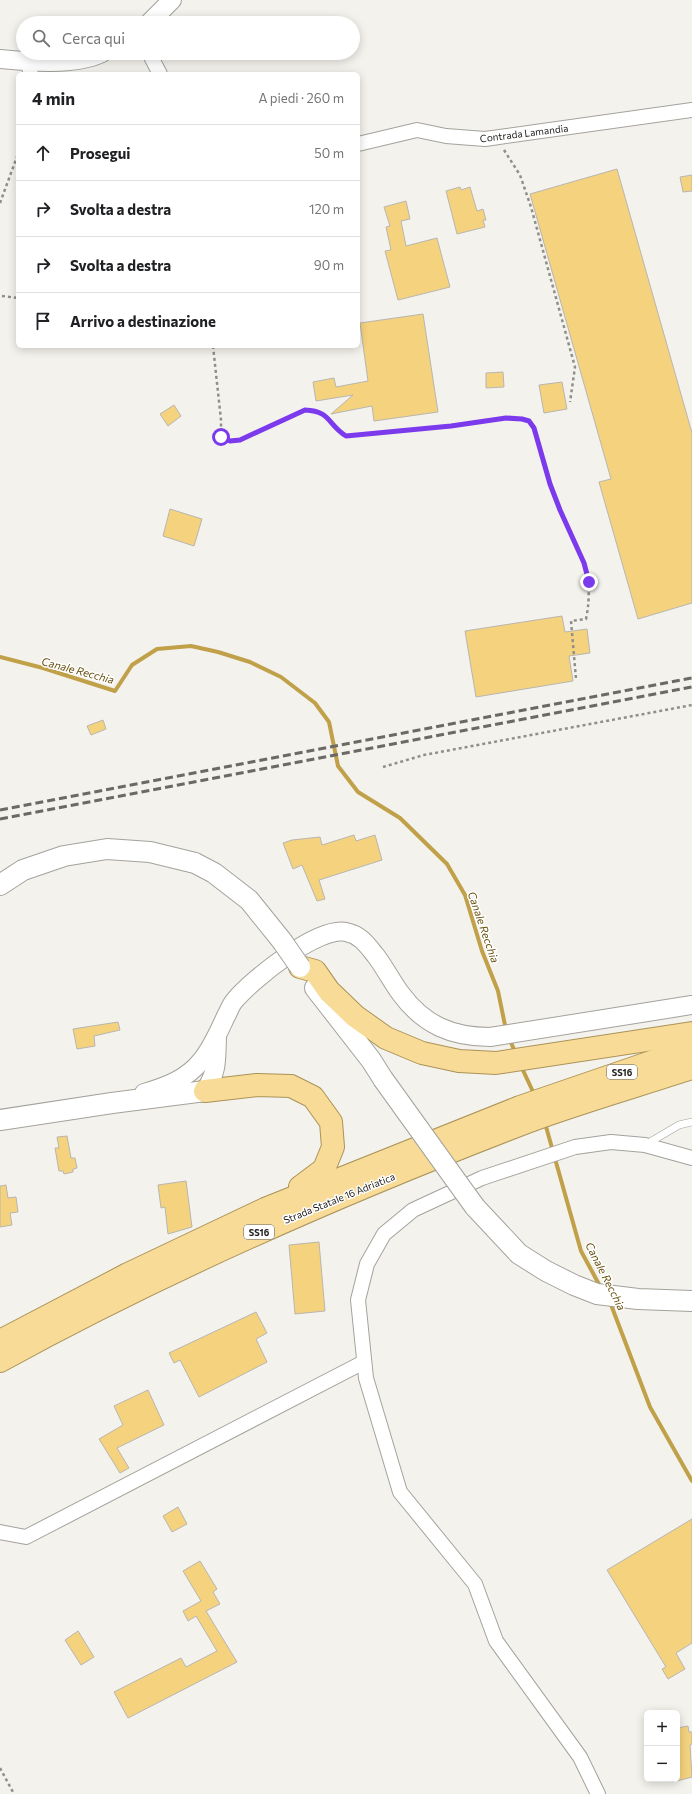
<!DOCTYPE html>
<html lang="it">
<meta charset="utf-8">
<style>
:root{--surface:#fff;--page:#f6f6f6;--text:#202124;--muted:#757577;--line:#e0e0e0}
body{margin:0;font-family:Commissioner,sans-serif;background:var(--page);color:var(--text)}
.controls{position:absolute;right:12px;bottom:12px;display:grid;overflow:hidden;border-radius:6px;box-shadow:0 2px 10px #0003}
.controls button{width:36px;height:36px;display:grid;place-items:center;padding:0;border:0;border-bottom:1px solid var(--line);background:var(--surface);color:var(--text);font:20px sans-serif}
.stop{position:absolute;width:12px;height:12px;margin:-9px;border:3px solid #7c3aed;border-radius:50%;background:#fff}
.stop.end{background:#7c3aed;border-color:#fff;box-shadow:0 1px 4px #0008}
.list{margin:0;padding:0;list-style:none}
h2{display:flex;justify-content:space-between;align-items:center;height:52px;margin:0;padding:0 16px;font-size:17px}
h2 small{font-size:13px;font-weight:400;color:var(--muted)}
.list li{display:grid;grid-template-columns:26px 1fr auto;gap:12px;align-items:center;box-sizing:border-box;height:56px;padding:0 16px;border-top:1px solid var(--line)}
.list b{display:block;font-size:15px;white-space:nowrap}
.list em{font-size:13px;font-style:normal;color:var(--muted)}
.icon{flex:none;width:22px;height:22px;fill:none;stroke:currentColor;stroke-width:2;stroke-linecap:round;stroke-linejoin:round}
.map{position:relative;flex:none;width:692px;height:1794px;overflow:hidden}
.search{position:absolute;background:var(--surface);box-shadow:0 2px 10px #0003;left:16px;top:16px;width:344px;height:44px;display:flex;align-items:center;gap:10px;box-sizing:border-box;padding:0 14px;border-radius:22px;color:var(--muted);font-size:15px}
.panel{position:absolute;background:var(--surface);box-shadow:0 2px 10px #0003;left:16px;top:72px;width:344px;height:276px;border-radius:6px}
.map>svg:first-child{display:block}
</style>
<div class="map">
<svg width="692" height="1794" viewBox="0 0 692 1794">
<rect width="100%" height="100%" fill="#f4f2ec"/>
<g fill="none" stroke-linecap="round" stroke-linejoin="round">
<g stroke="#c1a04a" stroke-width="4">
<path d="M0,657l43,11 72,23 17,-26 25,-16 34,-3 27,6 32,10 31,15 34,26 14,19 9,44 20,26 42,26 47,46 18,31 17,56 16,40 8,39"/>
<path d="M509,1038l7,16"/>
<path d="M521,1066l14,30"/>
<path d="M545,1123l36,128 20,37"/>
<path d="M610,1302l40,105 42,74"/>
</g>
</g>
<g fill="#f5d27d" stroke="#b8b6b1">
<path d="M617,169l75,264v170l-54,16 -39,-137 12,-3 -81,-285z"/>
<path d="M692,175v16l-9,1 -3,-15z"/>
<path d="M460,187l1,3 9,-3 7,24 6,-2 3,11h-3l2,7 -28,7 -11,-43z"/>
<path d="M406,201l4,18 -9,2 5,25 31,-8 13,49 -52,13 -13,-49 6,-1 -5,-23 4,-1 -6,-19z"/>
<path d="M423,314l15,98 -64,9 -2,-15 -41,8 22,-19 -37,6 -3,-19 21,-4 2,9 32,-6 -8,-58z"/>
<path d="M503,372l1,15 -18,1v-15z"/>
<path d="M562,382l5,27 -23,4 -5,-28z"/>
<path d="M174,405l7,11 -13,10 -8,-12z"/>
<path d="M170,509l32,10 -8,27 -31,-10z"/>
<path d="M562,616l3,16 22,-3 3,24 -21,3 4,25 -97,16 -11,-66z"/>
<path d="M103,720l3,9 -15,6 -4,-9z"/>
<path d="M354,835l2,6 19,-6 7,25 -63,20 6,19 -8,2 -15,-36 -9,4 -10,-26 9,-3 28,-3 2,8z"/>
<path d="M118,1022l2,8 -26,6 1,10 -18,3 -4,-20z"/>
<path d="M67,1136l4,22h4l2,10 -4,1v3l-9,2 -1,-3h-4l-4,-23h4l-2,-11z"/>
<path d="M186,1181l6,46 -24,7 -3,-27 -4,1 -3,-23z"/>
<path d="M6,1185l2,13 8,-1 2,15 -8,1 2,12 -12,2v-41z"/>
<path d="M319,1242l6,69 -30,3 -6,-69z"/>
<path d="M256,1312l11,21 -11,6 11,23 -68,35 -19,-37 -6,3 -5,-10z"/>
<path d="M148,1390l16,35 -47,23 12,20 -9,5 -21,-34 24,-14 -9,-19z"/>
<path d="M178,1507l9,17 -15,8 -9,-16z"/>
<path d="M692,1519v124l-16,10 9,16 -17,10 -6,-10 4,-2 -59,-97z"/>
<path d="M200,1561l17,28 -4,3 7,12 -14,7 31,51 -109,56 -14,-26 67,-34 5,9 31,-16 -21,-35 -8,5 -5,-10 18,-10 -18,-30z"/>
<path d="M78,1631l16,26 -13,8 -16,-25z"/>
<path d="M688,1726l1,6h3v12l-2,1 2,32 -15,4v-53z"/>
</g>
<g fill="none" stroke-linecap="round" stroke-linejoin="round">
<defs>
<path id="service" d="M645,1145l34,-20 13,-3"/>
<g id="minor">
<path d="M149,53l11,21"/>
<path d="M27,61l4,13"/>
<path d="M358,144l59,-14 29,6 39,3 207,-29"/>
<path d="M0,1532l26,5 338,-175"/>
<path d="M598,1794l-18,-37 -84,-116 -21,-57 -75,-92 -34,-114 -8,-78 9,-36 17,-30 29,-24 69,-32 93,-31 36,-5 34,3 47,13"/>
</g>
<g id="tertiary">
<path d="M149,23l23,-23"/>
<path d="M0,59c30,3 74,7 102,-6"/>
<path d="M205,1091c13,-21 11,-30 12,-54"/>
<path d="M144,1093c21,-6 43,-14 57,-32 11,-13 18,-30 25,-45 3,-5 5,-12 9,-16 18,-21 83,-74 111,-68 15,3 21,13 30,24 9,12 16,26 25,38 23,31 51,43 89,43l202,-32"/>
</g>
<g id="secondary">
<path d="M0,885l23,-15 41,-14 43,-7 43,3 45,11 19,10 35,27 33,41"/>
<path d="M315,988l56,72 12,19"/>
<path d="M0,1120l112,-17 93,-12"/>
<path d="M475,1207l44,47 27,17 28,14 23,9 41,5 54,2"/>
</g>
<g id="trunk">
<path d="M300,967l15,4 14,20 26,25 31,22 36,15 37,8 37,2 196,-30"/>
<path d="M205,1091l52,-6 34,1 22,11 18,25 2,25 -9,22 -24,18"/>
<path d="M0,1341l128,-67 137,-65 255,-102 172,-59"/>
<path d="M0,1361c169,-93 347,-170 527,-239 54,-20 110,-36 165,-54"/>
</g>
</defs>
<use href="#service" stroke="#a4a29c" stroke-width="8"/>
<use href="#minor" stroke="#a4a29c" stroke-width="16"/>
<use href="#tertiary" stroke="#a4a29c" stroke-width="20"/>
<use href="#secondary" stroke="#a4a29c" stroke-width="22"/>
<use href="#trunk" stroke="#aa9359" stroke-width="24"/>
<g stroke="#8f8e8a" stroke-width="2.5" stroke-dasharray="3 3" stroke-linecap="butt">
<path d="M504,150l16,25 11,32 44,160 -5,35"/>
<path d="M0,203l18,-49"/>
<path d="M2,296l16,2"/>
<path d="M213,346l8,74v17l9,4 10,-1 65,-30c26,1 22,14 41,26l105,-10 55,-8 16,1 7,2 4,7c9,27 16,55 27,81 16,43 36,61 26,110l-15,2 5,58"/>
<path d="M383,767l41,-12 268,-50"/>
<path d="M0,1768l14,26"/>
</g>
<use href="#service" stroke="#fff" stroke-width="7"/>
<use href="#minor" stroke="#fff" stroke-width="14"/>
<use href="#tertiary" stroke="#fff" stroke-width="18"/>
<use href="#secondary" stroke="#fff" stroke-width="20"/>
<use href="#trunk" stroke="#f7db96" stroke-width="22"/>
<g stroke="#6a6966" stroke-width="3" stroke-dasharray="8 4" stroke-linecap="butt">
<path d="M0,810l692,-132"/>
<path d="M0,819l692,-132"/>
</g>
<defs>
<g id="secondary-bridge">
<path d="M282,941l18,26"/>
<path d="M383,1079l92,128"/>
</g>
</defs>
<use href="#secondary-bridge" stroke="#a4a29c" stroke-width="22" stroke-linecap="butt"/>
<use href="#secondary-bridge" stroke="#fff" stroke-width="20"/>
</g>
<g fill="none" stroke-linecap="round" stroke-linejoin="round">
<path stroke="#7c3aed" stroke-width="5" d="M221,437l9,4 10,-1 65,-30c26,1 22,14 41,26l105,-10 55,-8 16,1 7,2 5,7 16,56 10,26 24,53 5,19"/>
</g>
<g text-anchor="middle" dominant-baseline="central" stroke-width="3" stroke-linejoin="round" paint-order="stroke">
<g fill="#fff" stroke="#62615f" stroke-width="1">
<rect x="607" y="1065" width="30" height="14" rx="3"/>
<rect x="244" y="1225" width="30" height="14" rx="3"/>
</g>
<g font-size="9" font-weight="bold" fill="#1e1d1b">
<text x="622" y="1072">SS16</text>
<text x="259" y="1232">SS16</text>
</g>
<g font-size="10" fill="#1e1d1b" stroke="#fff">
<text transform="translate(524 133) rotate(-7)">Contrada Lamandia</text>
<text transform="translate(339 1198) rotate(-22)">Strada Statale 16 Adriatica</text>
</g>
<g font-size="11" font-style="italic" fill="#68510e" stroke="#fff">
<text transform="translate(78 670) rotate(15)">Canale Recchia</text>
<text transform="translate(484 927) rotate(71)">Canale Recchia</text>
<text transform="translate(606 1276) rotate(63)">Canale Recchia</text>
</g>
</g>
</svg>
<div class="controls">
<button>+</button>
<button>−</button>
</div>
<div class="stop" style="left:221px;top:437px"></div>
<div class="stop end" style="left:589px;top:582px"></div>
<div class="search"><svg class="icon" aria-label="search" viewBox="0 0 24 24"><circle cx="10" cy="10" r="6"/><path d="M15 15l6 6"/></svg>Cerca qui</div>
<section class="panel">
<h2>4 min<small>A piedi · 260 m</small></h2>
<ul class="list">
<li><svg class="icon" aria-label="ahead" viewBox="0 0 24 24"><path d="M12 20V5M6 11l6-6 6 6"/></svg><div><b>Prosegui</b></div><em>50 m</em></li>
<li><svg class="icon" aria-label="right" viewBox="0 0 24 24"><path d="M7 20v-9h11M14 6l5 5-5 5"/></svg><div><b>Svolta a destra</b></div><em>120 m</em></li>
<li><svg class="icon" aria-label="right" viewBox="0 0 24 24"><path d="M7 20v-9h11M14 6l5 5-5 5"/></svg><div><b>Svolta a destra</b></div><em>90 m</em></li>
<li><svg class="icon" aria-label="arrive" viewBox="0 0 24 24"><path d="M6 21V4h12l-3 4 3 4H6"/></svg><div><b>Arrivo a destinazione</b></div></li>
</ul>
</section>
</div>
